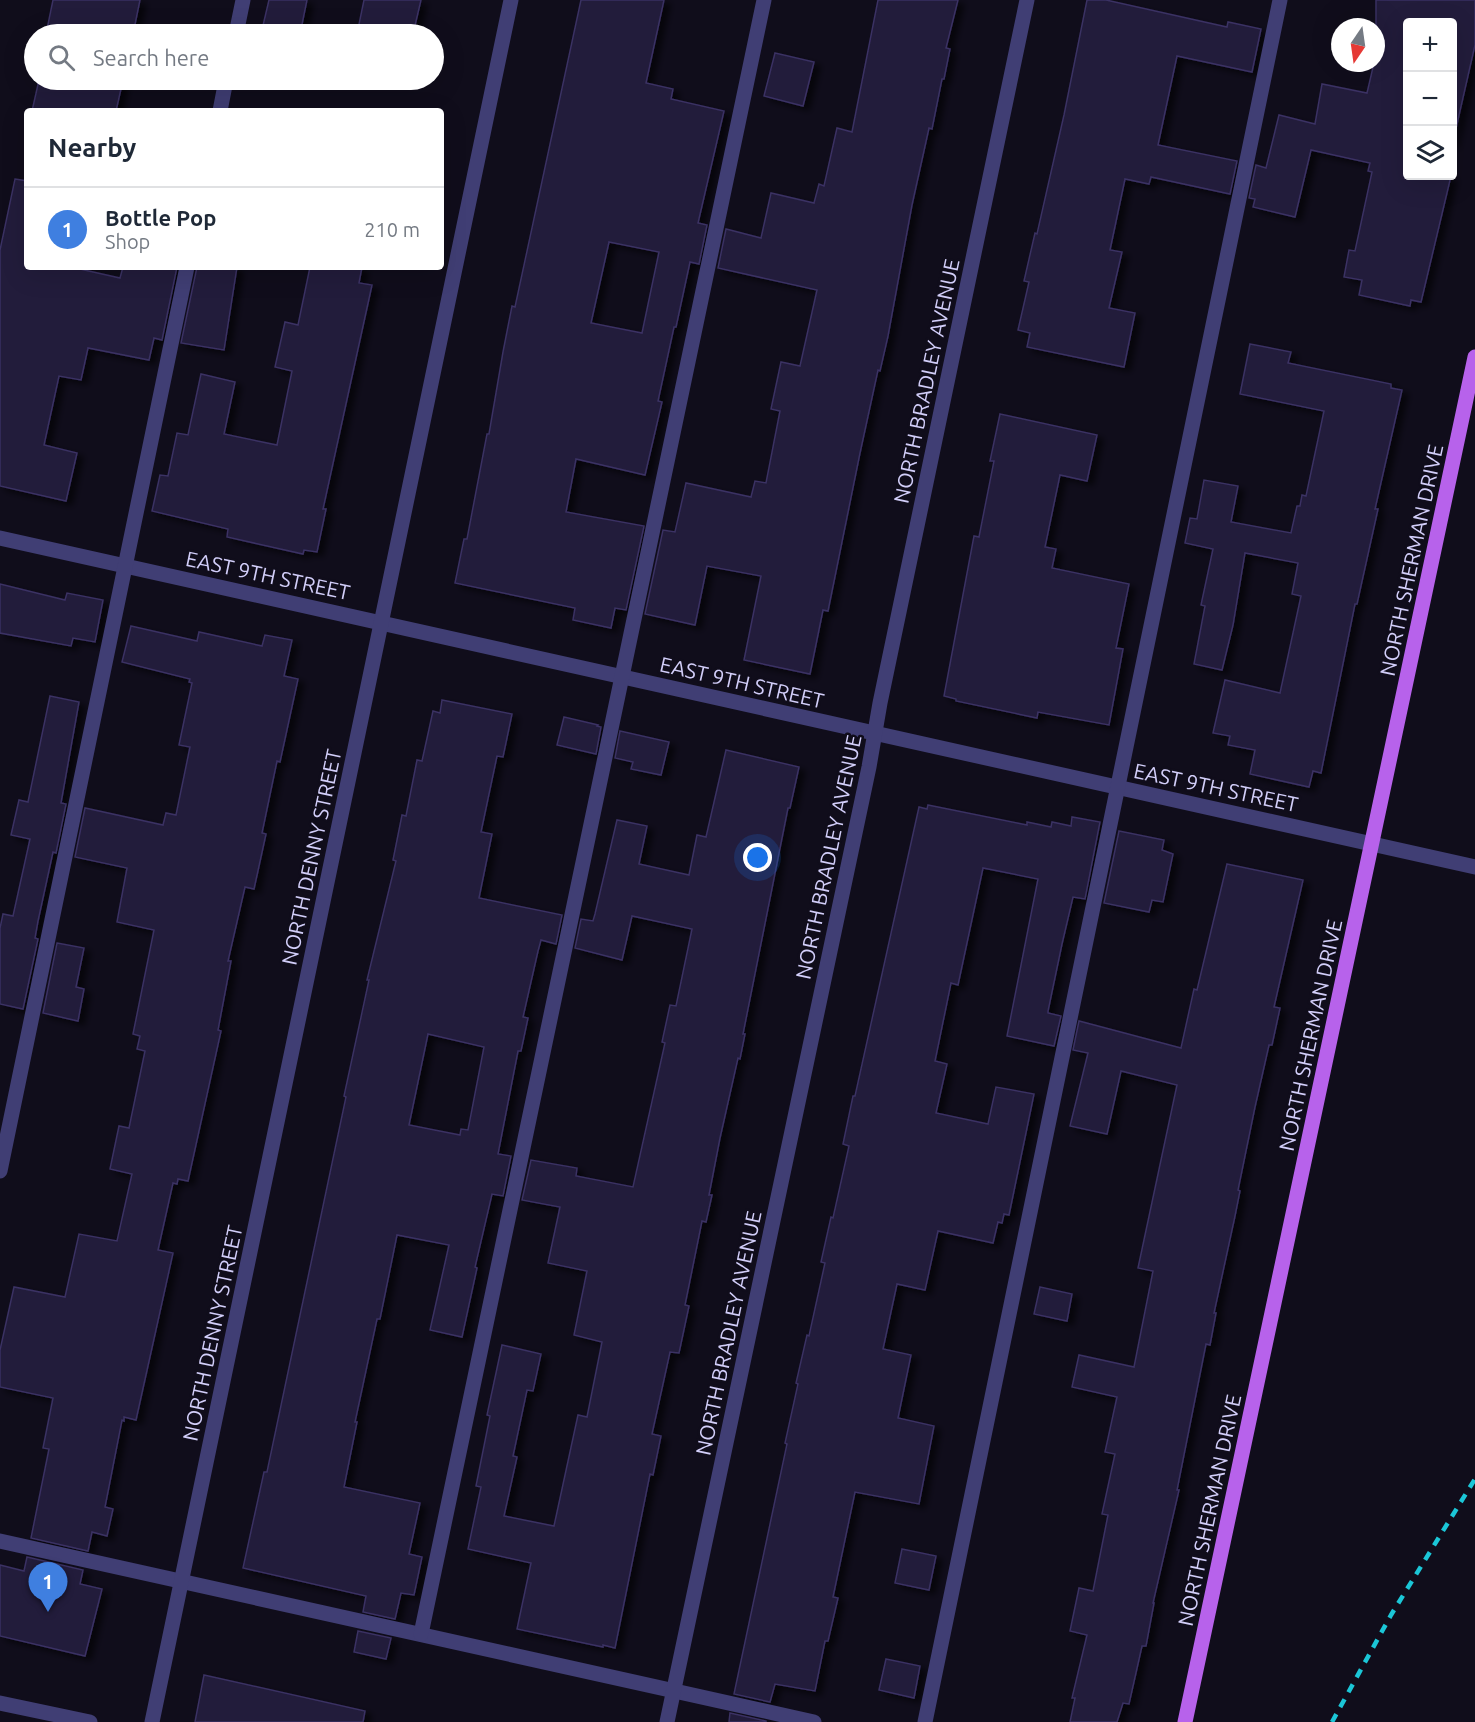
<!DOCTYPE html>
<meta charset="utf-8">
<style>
:root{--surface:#fff;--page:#f6f6f7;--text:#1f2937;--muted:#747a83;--line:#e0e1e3;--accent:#0b8043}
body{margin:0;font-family:Ubuntu,sans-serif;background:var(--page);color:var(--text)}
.controls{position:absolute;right:18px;top:18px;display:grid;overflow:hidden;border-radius:6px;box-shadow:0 6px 24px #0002}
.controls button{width:54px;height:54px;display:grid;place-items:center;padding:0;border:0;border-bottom:2px solid var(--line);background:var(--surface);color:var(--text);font:30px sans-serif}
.compass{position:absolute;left:1331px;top:18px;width:54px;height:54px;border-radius:50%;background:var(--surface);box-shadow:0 6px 24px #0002;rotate:193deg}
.you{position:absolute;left:758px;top:858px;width:21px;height:21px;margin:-15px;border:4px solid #fff;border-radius:50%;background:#1a73e8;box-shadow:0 0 0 9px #1a73e833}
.badge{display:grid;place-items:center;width:39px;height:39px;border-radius:50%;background:var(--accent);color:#fff;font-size:20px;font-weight:700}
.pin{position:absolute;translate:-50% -50px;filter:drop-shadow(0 2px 3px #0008)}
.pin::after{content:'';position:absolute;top:32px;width:21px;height:18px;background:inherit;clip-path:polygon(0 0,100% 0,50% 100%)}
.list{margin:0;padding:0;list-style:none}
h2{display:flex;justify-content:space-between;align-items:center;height:78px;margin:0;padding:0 24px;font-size:26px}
h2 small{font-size:20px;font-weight:400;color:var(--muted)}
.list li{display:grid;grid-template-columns:39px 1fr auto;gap:18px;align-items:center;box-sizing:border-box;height:84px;padding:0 24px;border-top:2px solid var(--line)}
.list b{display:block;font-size:22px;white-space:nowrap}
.list p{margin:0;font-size:20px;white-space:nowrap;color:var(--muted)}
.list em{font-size:20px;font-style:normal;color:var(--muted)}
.icon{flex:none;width:33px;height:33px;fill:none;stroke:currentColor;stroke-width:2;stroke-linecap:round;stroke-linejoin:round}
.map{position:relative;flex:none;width:1475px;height:1722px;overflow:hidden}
.search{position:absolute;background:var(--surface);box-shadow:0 6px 24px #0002;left:24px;top:24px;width:420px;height:66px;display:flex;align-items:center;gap:15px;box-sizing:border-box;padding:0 21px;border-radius:33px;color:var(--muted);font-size:22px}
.panel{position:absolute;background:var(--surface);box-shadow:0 6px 24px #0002;left:24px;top:108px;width:420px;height:162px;border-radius:6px}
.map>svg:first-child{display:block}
</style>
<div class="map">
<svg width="1475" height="1722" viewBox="0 0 1475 1722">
<defs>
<filter id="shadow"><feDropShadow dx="6" dy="4" stdDeviation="3" flood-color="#0009"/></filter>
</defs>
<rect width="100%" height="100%" fill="#100d1b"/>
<g fill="#221c3a" stroke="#3a3163" stroke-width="1.5" fill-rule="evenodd" filter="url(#shadow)">
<path d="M53,0h87l-7,34h-87z"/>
<path d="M269,0h38l-7,34h-39z"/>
<path d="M364,0h57l-8,34h-56z"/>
<path d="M581,0h83l-18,83 27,6 -2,10 53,12 -26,112 9,2 -8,39 -9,-2 -14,65h-2l-16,74 4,1 -17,73 -69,-16 -10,53 78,14 -18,84 -11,-2 -4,20 -38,-8 2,-12 -120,-25 9,-44h3l20,-105h2l14,-82 9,-46 3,1zM609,242l50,10 -17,81 -51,-10z"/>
<path d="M878,0h80l-12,48 4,1 -6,30h-2l-10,50 -3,-1 -17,77 -24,131 -8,35 -2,-1 -18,83 -32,158 -5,-1 -13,64 -66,-14 17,-84 -54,-10 -12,59 -50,-11 18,-84 12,2 11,-49 65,14 4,-16 11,2 14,-72 -9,-2 10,-47 19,4 17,-76 -99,-22 8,-39 35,9 10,-45 43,10 5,-19 5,2 13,-58 15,4z"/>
<path d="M1087,0h19l121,27 1,-5 33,7 -9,43 -75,-16 -19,89 79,16 -7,33 -79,-17 -2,7 -24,-5 -15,71 12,2 -13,56 26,5 -11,54 -97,-20 3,-14 -12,-3 11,-48 -5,-1 11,-48 2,1 27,-119z"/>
<path d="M1376,0h99v45l-23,101v-124h-45v154h44l-30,126 -10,-2 -1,6 -51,-11 3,-15 -18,-3 5,-27 6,1 17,-79 -4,-1 2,-8 -59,-13 -16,67 -42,-10 2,-8 -6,-1 7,-33 10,3 13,-53 36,9 7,-40 45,9 7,-30h2z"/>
<path d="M775,53l39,9 -11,44 -39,-10z"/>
<path d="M39,80h84l-7,31h-84z"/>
<path d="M15,179l12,2v86h44l49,11 3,-11h54l-15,73 -8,-2 -5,22 -61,-12 -7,32 -22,-4 -15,69 33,8 -11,48 -66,-15v-236z"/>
<path d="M197,267h40l-13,83 -43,-7z"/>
<path d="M310,267h52l-3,16 13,2 -49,224h3l-9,43 -13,-2 -1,4 -76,-17 1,-8 -76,-18 8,-36 8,1 9,-43 11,2 13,-61 34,8 -11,52 53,11 15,-74 -17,-4 10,-45 13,3z"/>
<path d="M1250,344l41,8 -3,11 103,21v4l11,2 -27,119h3l-21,95h-2l-34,169 -8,-2 -4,16 -59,-13 5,-24 -27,-5 2,-9 -17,-3 12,-53 55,13 21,-97 -9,-2 6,-31 -53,-10 -12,72 -11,45 -28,-6 11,-58 -4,-1 12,-56 -28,-6 5,-25 7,1 7,-39 34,6 -7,36 60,11 6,-27h3l2,-11 4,1 18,-85 -84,-17z"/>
<path d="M1000,414l97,21 -10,46 -27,-6 -15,72 11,2 -4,19 77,16 -13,64 7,1 -14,76 -71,-13 -1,6 -81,-17v-2l-12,-3 30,-160 5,1 15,-76h-4z"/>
<path d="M0,584l65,16 2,-7 36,7 -8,42 -22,-4 -2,8 -71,-13z"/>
<path d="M131,626l66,15 2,-9 63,14 3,-11 27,5 -8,36 14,3 -18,83 -3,-1 -15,72 4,1 -12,55 -9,-2 -17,74h3l-13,69 3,1 -33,150 -10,-2 -1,5 -4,-1 -15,67 15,3 -37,167 -12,-3v4l-2,-1 -17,87 8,2 -6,27 -15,-4 -4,19 -57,-13 18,-89 -6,-1 10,-50 -53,-11v-37l14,-63 51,10 14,-63 38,7 15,-67 -22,-5 9,-43 10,2 16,-77 -8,-2 3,-13 -7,-2 21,-104 -37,-8 10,-54 -52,-11 10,-49 78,17 3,-12 10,2 14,-68 -11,-2 13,-62 -3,-1 1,-3 -68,-17z"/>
<path d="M50,696l29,6 -18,101 5,1 -10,49 -3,-1 -15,69 -3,17 3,1 -15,70 -23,-5v-76l3,-14 10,2 17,-77 -19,-4 8,-35 9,2z"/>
<path d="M442,700l70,14 -9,43 -6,-1 -16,76 11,2 -13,64 83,17 -6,29 -15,-4 -3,11 -15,66 5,1 -7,33h-3l-20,103 13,2 -8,40 -11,-2 -17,73 2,1 -15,69 -32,-7 19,-85 -52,-10 -17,84h-3l-22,103h2l-13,65 76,16 -11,51 13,3 -8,38 -13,-2 -6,26 -32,-7 3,-16 -123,-28 21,-96h3l79,-375 -2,-1 25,-116h-2l29,-119 -3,-1 9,-45 4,1 11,-56 5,1 11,-50 7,2zM428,1034l56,13 -16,83 -7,-1 -1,6 -51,-10z"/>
<path d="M564,717l34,8 -1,1 4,1 -5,27 -39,-9z"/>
<path d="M620,731l49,11 -8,33 -30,-6 2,-7 -18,-4z"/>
<path d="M726,750l73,17 -9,41h-2l-45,226h2l-5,25 -2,-1 -18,80 -11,57h3l-6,27 -4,-1 -17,84 4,1 -10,47 -9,-1 -18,82 9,2 -8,39 -3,-1 -35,174 -12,-3v2l-86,-18 14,-66 -63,-14 13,-62 -5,-1 14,-70 -3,-1 15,-70 39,9 -8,37 -6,-1 -14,66 4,1 -13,59 50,10 24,-111 9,2 15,-75 -28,-7 13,-64 -39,-8 12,-56 -38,-7 9,-40 46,8 -1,8 57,11 32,-144 -3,-1 8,-37 6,1 16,-77 -60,-13 -10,44 -47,-12 6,-29 12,2 2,-7 22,-94 30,6 -8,38 50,11 8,-40 9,2z"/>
<path d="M928,805l99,20v-3l24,5 1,-5 19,4 1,-9 28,5 -1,5 -14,72 -12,-2 -11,47 -14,67v2l13,3 -7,30 -47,-10 31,-157 -55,-11 -25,117 -7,-2 -16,78 12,3 -11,49 52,11 8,-37 38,7 -25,121 -5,-1 -2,9 -4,-1 -5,21 -55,-12 -13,59 -28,-6 -14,65 28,6 -13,63 36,8 -15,78 -64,-12 -22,105 5,1 -10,43h-3l-10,50 -40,-7 -5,18 -36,-8 53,-250 -2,-1 13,-59 -2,-1 11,-48 2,1 16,-73 -4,-1 10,-45 2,1 16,-72 -6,-2 10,-48h2l64,-289 8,2z"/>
<path d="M1119,831l45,9 -2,10 11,4 -10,48 -11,-2 -3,12 -45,-9z"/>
<path d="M1227,864l76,16 -29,127 6,1 -8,37h-3l-14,62 -17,83 2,1 -5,25 -21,97h2l-6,32 -4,-1 -29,146h2l-26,113h1l-8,43h-4l-13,58 -6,-1 -6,19h-47l5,-24h-3l15,-63 -17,-4 9,-43 14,3 15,-76 -6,-1 13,-60 -10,-2 12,-55 -45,-10 7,-32 55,12 19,-96 -15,-3 39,-183 -56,-14 -14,63 -37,-8 18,-73 -15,-3 6,-29 102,27 13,-59 3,1z"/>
<path d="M57,943l27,5 -8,39 8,2 -6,32 -35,-8z"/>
<path d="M1040,1287l32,7 -5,27 -33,-7z"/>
<path d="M902,1549l34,7 -7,34 -34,-7z"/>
<path d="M27,1557l56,13 -3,14 22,5 -17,67 -85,-20v-71l24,6z"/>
<path d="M358,1631l33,7 -5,21 -32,-7z"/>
<path d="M886,1659l34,7 -6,32 -35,-8z"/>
<path d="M204,1675l161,36 -2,11h-168z"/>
<path d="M730,1713l36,8v1h-37z"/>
</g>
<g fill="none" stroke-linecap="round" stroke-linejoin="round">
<g stroke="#403e74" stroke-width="15">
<path d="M236,34l7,-34"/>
<path d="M220,111l6,-31"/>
<path d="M0,538l1475,329"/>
<path d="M0,1171l187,-904"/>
<path d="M0,1541l814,181"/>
<path d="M421,1634l343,-1634"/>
<path d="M0,1703l90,19"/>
<path d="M152,1722l359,-1722"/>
<path d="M667,1722l202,-955 11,-64 147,-703"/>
<path d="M925,1722l355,-1722"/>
</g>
<path stroke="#b762eb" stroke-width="15" d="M1185,1722l290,-1365"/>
<path stroke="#1bc6d7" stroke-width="4.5" stroke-dasharray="9 8" stroke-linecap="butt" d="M1332,1722l59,-107 84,-136"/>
</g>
<g text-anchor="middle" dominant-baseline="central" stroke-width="5" stroke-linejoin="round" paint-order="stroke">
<g font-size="21" fill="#d2cef9" stroke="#100d1b">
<text transform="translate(926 381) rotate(-78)">NORTH BRADLEY AVENUE</text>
<text transform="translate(1411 560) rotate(-78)">NORTH SHERMAN DRIVE</text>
<text transform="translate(268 575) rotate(12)">EAST 9TH STREET</text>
<text transform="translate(742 682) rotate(13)">EAST 9TH STREET</text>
<text transform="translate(1216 787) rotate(12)">EAST 9TH STREET</text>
<text transform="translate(311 857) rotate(-78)">NORTH DENNY STREET</text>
<text transform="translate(828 857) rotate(-78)">NORTH BRADLEY AVENUE</text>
<text transform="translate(1310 1035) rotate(-78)">NORTH SHERMAN DRIVE</text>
<text transform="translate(212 1333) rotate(-78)">NORTH DENNY STREET</text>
<text transform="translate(728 1333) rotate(-78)">NORTH BRADLEY AVENUE</text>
<text transform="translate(1209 1510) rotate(-78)">NORTH SHERMAN DRIVE</text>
</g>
</g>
</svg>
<div class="controls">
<button>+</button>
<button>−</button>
<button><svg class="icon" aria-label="layers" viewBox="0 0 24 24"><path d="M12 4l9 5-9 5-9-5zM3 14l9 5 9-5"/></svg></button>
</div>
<svg class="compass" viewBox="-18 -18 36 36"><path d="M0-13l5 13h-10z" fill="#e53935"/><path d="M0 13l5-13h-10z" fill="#747a83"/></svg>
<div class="you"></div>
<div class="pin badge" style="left:48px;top:1612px;background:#3f7fe0">1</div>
<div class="search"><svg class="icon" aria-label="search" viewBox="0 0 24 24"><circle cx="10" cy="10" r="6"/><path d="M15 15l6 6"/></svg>Search here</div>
<section class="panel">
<h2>Nearby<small></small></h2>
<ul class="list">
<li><span class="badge" style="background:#3f7fe0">1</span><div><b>Bottle Pop</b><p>Shop</p></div><em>210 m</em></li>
</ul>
</section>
</div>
